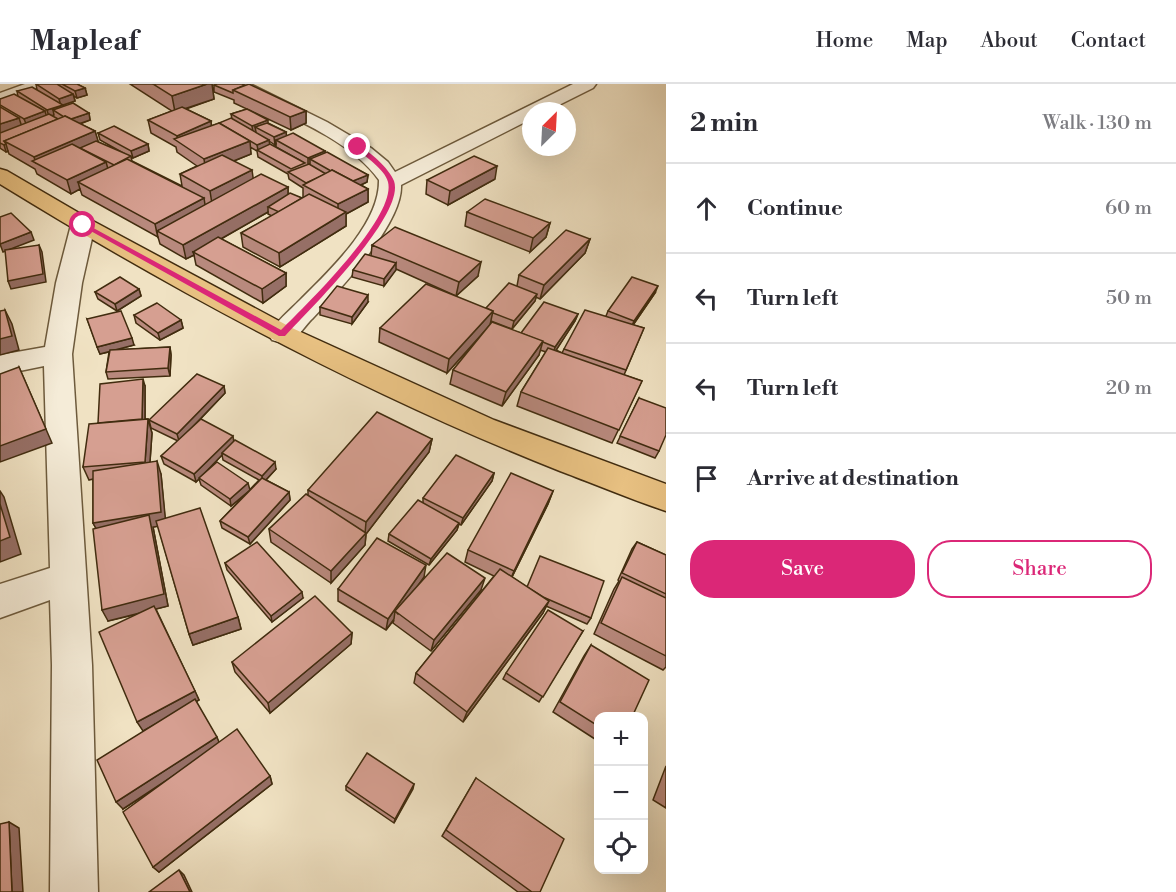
<!DOCTYPE html>
<meta charset="utf-8">
<style>
:root{--surface:#fff;--page:#f7f7f7;--text:#2b2b33;--muted:#7c7c81;--line:#e1e1e2;--accent:#db2777}
body{margin:0;font-family:"Libre Bodoni",serif;background:var(--page);color:var(--text)}
.controls{position:absolute;right:18px;bottom:18px;display:grid;overflow:hidden;border-radius:12px;box-shadow:0 6px 24px #0002}
.controls button{width:54px;height:54px;display:grid;place-items:center;padding:0;border:0;border-bottom:2px solid var(--line);background:var(--surface);color:var(--text);font:30px sans-serif}
.compass{position:absolute;left:522px;top:18px;width:54px;height:54px;border-radius:50%;background:var(--surface);box-shadow:0 6px 24px #0002;rotate:24deg}
.stop{position:absolute;width:18px;height:18px;margin:-14px;border:4px solid #db2777;border-radius:50%;background:#fff}
.stop.end{background:#db2777;border-color:#fff;box-shadow:0 2px 6px #0008}
.list{margin:0;padding:0;list-style:none}
h2{display:flex;justify-content:space-between;align-items:center;height:78px;margin:0;padding:0 24px;font-size:26px}
h2 small{font-size:20px;font-weight:400;color:var(--muted)}
.list li{display:grid;grid-template-columns:39px 1fr auto;gap:18px;align-items:center;box-sizing:border-box;height:90px;padding:0 24px;border-top:2px solid var(--line)}
.list b{display:block;font-size:22px;white-space:nowrap}
.list em{font-size:20px;font-style:normal;color:var(--muted)}
.actions{display:flex;gap:12px;padding:18px 24px}
.actions a{flex:1;padding:14px 0;border:2px solid var(--accent);border-radius:24px;text-align:center;font-size:21px;color:var(--accent)}
.actions .main{background:var(--accent);color:#fff}
.icon{flex:none;width:33px;height:33px;fill:none;stroke:currentColor;stroke-width:2;stroke-linecap:round;stroke-linejoin:round}
.map{position:relative;flex:none;width:666px;height:808px;overflow:hidden}
header{display:flex;align-items:center;gap:36px;box-sizing:border-box;height:84px;padding:0 30px;background:var(--surface);border-bottom:2px solid var(--line)}
header strong{font-size:28px}
nav{display:flex;gap:33px;margin-inline-start:auto;font-size:21px}
main{display:flex}
aside{flex:1;background:var(--surface)}
.map>svg:first-child{display:block}
</style>
<header>
<strong>Mapleaf</strong>
<nav><a>Home</a><a>Map</a><a>About</a><a>Contact</a></nav>
</header>
<main>
<div class="map">
<svg width="666" height="808" viewBox="0 0 666 808">
<rect width="100%" height="100%" fill="#f0e2c3"/>
<filter id="stains"><feTurbulence type="fractalNoise" baseFrequency=".00333" numOctaves="4"/><feColorMatrix values="0 0 0 0 .2 0 0 0 0 .09 0 0 0 0 .02 0 0 0 .5 -.17"/></filter>
<radialGradient id="worn" r=".72"><stop offset=".6" stop-color="#630" stop-opacity="0"/><stop offset="1" stop-color="#630" stop-opacity=".3"/></radialGradient>
<g fill="none" stroke-linecap="round" stroke-linejoin="round">
<defs>
<g id="minor">
<path d="M25,0h26l-3,4 -48,16v-11z"/>
<path d="M227,0h23l77,38 44,26 17,14 7,10 178,-88h23l-3,4 -46,23h-16v8l-130,66c2,39 -62,105 -88,133 -7,6 -14,19 -23,23 -6,3 -11,1 -18,-1l-4,-6c9,-13 21,-23 32,-34 29,-29 80,-76 79,-120 -30,-43 -103,-69 -149,-92z"/>
<path d="M83,134l8,2 4,5 -13,58 -10,71 20,311 6,227h-48l2,-227 -2,-65 -50,18v-34l50,-16 -6,-202 -44,9v-20l45,-8 11,-64 15,-58 4,-5z"/>
</g>
<path id="major" d="M0,85l7,2 84,49 201,108 202,92 172,64v27c-36,-12 -71,-27 -106,-40 -195,-77 -381,-177 -560,-287z"/>
</defs>
<use href="#minor" stroke="#6d5a3c" stroke-width="3"/>
<use href="#major" stroke="#412c0f" stroke-width="3"/>
<use href="#minor" fill="#f5ecd8" fill-rule="evenodd"/>
<use href="#major" fill="#e8c182" fill-rule="evenodd"/>
</g>
<g fill="#b8897d" stroke="#412c0f" stroke-width="1.5" fill-rule="evenodd">
<path d="M36,0h41l8,4 2,7 -10,3 -3,-2 1,5 -12,4v1l26,7 1,7 -10,4 15,7 3,11 27,12 -25,-14 -2,-7 50,11 1,7 -16,7 -2,-1 1,4 50,25 -2,-12 17,-8 -20,-14 -1,-5 -25,-14 -3,-13 24,-9 -42,-27h82l2,15 -28,10 25,12v5l21,-7 -1,-5 16,-5 -13,-6v-3l-20,-8v-7l3,-1 89,27v12l-15,7 -42,-20 19,13 18,9v4l39,15v2l43,22 -1,7 -6,3 7,4v13l-22,12v12l-66,41 -37,-20 -2,-14 31,-17 -4,-2v-2l-47,27 65,34v13l-23,17 -67,-38 -2,-10 -8,4 -26,-15 -2,-7 -76,-42 -2,-6 -9,5 -34,-20 -2,-5 -26,-15 -1,-3 -2,1 -6,-4v-49l18,-2 -1,-6 20,-1zM269,57l6,4 1,-1v3l25,14 -32,-17zM250,63l7,4 1,6 30,17 1,5 14,9v10h-1l-14,-3v-8l-35,-8 -19,-18 17,-7z"/>
<path d="M495,95l-47,26 -22,-11 1,-14z"/>
<path d="M467,128l83,11 -4,14 -16,15 -65,-26z"/>
<path d="M590,155l-5,14 -45,46 -4,-2 -1,4 -23,28 -21,-8 -1,3 31,9 57,-19 -3,7 -19,29 6,3 2,-4 42,-33 2,-5 47,-18 -22,32 11,3 -20,47 18,6 -30,62 -95,-37 4,-14 25,-40 -6,-2 -1,5 -37,51 -52,-22 3,-14 32,-39 -38,42 -68,-31 1,-14 106,-20 31,-22 2,-11z"/>
<path d="M372,161l106,31 -22,20 -60,-27 -12,17 -32,-9 1,-7 18,-14z"/>
<path d="M139,205l2,7 -24,15 -19,-12 -3,-7z"/>
<path d="M368,218l-16,22 -32,-9v-8z"/>
<path d="M134,231l47,5 2,8 -23,12 -24,-17z"/>
<path d="M87,235l47,26 -19,5 55,-3 1,8 -1,21 -62,3 -2,-7 3,-20 -9,2z"/>
<path d="M145,302v33h3l4,14 -2,29 11,12 4,45 73,98 3,12 -48,16 -4,-11 -31,-108 -5,1 15,79 -12,3 43,91 -3,2 23,40 51,34 2,8 -113,88 -6,-5 9,-83 -39,25 20,-78 -5,-117 -30,7 -12,-93 -3,-5v-44l-4,1 -6,-13 15,-44z"/>
<path d="M224,302l1,7 -32,34 41,14 42,28 -10,11 23,12 1,8 -40,44 -28,-16 -2,-7 39,-41 -36,-20 -1,-5 -19,20 47,15 -19,16 -30,-21 -2,-6 -3,3 -32,-18 -3,-8 17,-15 -27,-13 -2,-8z"/>
<path d="M639,314l20,53 -4,7 -38,-15z"/>
<path d="M432,355l-3,13 -63,82 -1,11 -34,38 -60,-41 -2,-13 39,-33v-6z"/>
<path d="M494,389l-2,8 -31,44 -2,-1 -2,6 -28,35 -41,-24 1,-7 34,-31v-5z"/>
<path d="M553,407l-5,13 -36,73 15,10 64,31 -4,6 -41,-18 -3,7 -80,109 -49,-39 2,-10 78,-97 -29,-14 3,-12z"/>
<path d="M637,458l29,13v112l-3,3 -69,-36 20,-45 5,-8 -1,-1 14,-31z"/>
<path d="M225,479l78,35 -31,24 -45,-52z"/>
<path d="M424,493l-7,9 64,4 -50,61 -38,-28 1,-3 -8,10 -48,-29v-12z"/>
<path d="M583,547l-44,71 -36,-23 3,-6z"/>
<path d="M352,549l-1,11 -81,69 -35,-41 -3,-10z"/>
<path d="M591,561l7,72v24l-45,-29 31,-56z"/>
<path d="M666,682v42l-13,-8z"/>
<path d="M476,694l64,114h-22l-76,-56z"/>
<path d="M414,700l-20,39 -48,-33v-4z"/>
</g>
<g fill="#966f66" stroke="#412c0f" stroke-width="1.5">
<path d="M207,0h5l2,15 -39,13 -3,-16z"/>
<path d="M85,4l2,7 -10,3 -2,-7z"/>
<path d="M73,10l2,7 -12,4 2,7 -12,-2 1,5 -5,2 -2,-7 14,-4 -2,-7z"/>
<path d="M45,27l2,7 -20,8 -3,-7z"/>
<path d="M306,27v12l-15,7 -1,-13z"/>
<path d="M89,29l1,7 -20,7 -2,-7z"/>
<path d="M19,34l4,12 -23,9v-15z"/>
<path d="M268,36v7h-13l1,5 -3,1 -1,-7z"/>
<path d="M211,37l1,13 -34,7 -1,-5z"/>
<path d="M95,47l4,13 -63,19 -2,-6z"/>
<path d="M286,48l1,7 -11,1v4l-1,1 -1,-8z"/>
<path d="M269,56l1,7 -12,3 -1,-5z"/>
<path d="M250,57l1,13 -45,18 -2,-13z"/>
<path d="M6,60l2,7 -2,1 -2,-7z"/>
<path d="M148,60l1,7 -16,7 -2,-7z"/>
<path d="M325,67v7l-15,1v5l-2,1v-7z"/>
<path d="M106,78l4,14 -32,6 2,7 -9,5 -4,-14z"/>
<path d="M497,82l-2,13 -47,26 2,-14z"/>
<path d="M252,86l2,14 -42,20 -2,-13z"/>
<path d="M368,91l-1,7 -17,8v-8z"/>
<path d="M288,103v13l-20,7v5l-72,41 -3,-1 1,3 -8,4 -3,-14z"/>
<path d="M368,105v13l-22,12v12l-66,41 -1,-14 59,-36v-13z"/>
<path d="M204,114l2,13 -49,20 1,7 -3,-14z"/>
<path d="M550,139l-4,14 -16,15 3,-14z"/>
<path d="M31,148l3,8 -31,12 -3,-8z"/>
<path d="M590,155l-5,14 -45,46 4,-14z"/>
<path d="M39,161l3,7 4,30 -35,7 -3,-8z"/>
<path d="M481,178l-3,14 -22,20 3,-14z"/>
<path d="M396,179v7l-12,16v-7z"/>
<path d="M286,189v13l-23,17 -1,-14z"/>
<path d="M658,202l-3,7 -24,35 3,-7z"/>
<path d="M139,205l2,7 -24,15 -2,-7z"/>
<path d="M537,210l-2,7 -23,28 2,-8z"/>
<path d="M368,211v7l-16,22v-7z"/>
<path d="M5,226l7,14 7,26 -19,5v-16z"/>
<path d="M493,227l-3,14 -43,48 2,-14z"/>
<path d="M578,230l-3,7 -22,34 2,-8z"/>
<path d="M181,236l2,8 -23,12 -2,-7z"/>
<path d="M132,254l2,7 -34,9 -3,-7z"/>
<path d="M543,257l-4,14 -37,51 4,-14z"/>
<path d="M170,263l1,8 -1,21 -2,-8z"/>
<path d="M19,283l33,76 -52,19v-16z"/>
<path d="M143,295l2,7v41l-3,-8z"/>
<path d="M224,302l1,7 -46,48 -2,-7z"/>
<path d="M148,335l4,14 -3,42 -4,-13z"/>
<path d="M233,352l1,7 -12,10v2l-26,27 -2,-8z"/>
<path d="M432,355l-3,13 -63,82 -1,11 -34,38v-12l34,-37 1,-12z"/>
<path d="M157,377l4,13 5,51 -13,2 15,79 -60,15 -6,-11 -2,-74 -7,-13z"/>
<path d="M275,378l1,7 -13,14 -1,-7z"/>
<path d="M494,389l-2,8 -31,44 2,-7z"/>
<path d="M248,399l2,7 -19,16 -1,-7z"/>
<path d="M0,407l4,6 17,57 -21,8z"/>
<path d="M553,407l-5,13 -39,79 5,-12z"/>
<path d="M289,408l1,8 -40,44 -2,-7z"/>
<path d="M459,439l-2,7 -28,35 2,-6z"/>
<path d="M426,481l-2,12 -26,37 -3,-3 -1,8 -8,11 2,-11z"/>
<path d="M485,494l-4,12 -50,61 3,-11z"/>
<path d="M302,508l1,6 -31,24 -1,-6z"/>
<path d="M549,517l-6,12 -80,109 4,-10z"/>
<path d="M238,533l3,12 -48,16 -4,-11z"/>
<path d="M352,549l-1,11 -81,69 -2,-10z"/>
<path d="M195,607l4,9 -56,31 -6,-9z"/>
<path d="M217,653l3,8 -97,64 -7,-7z"/>
<path d="M270,692l2,8 -113,88 -6,-5z"/>
<path d="M414,700l-1,5 -19,34 1,-4z"/>
<path d="M9,738l10,6 4,64h-11z"/>
<path d="M179,786l5,5 8,17h-2z"/>
</g>
<g fill="#d69f91" stroke="#412c0f" stroke-width="1.5">
<path d="M36,0h21l16,10 -14,5z"/>
<path d="M62,0h15l8,4 -10,3z"/>
<path d="M153,0h54l-35,12z"/>
<path d="M217,0h25l3,1 -12,5v3l-19,-8z"/>
<path d="M249,0l57,27 -16,6 -57,-27z"/>
<path d="M32,3l31,18 -16,5 -30,-19z"/>
<path d="M14,10l31,17 -21,8 -24,-14v-6z"/>
<path d="M73,19l16,10 -18,6 -6,-3 -1,1 -11,-7z"/>
<path d="M0,23l19,11 -19,6z"/>
<path d="M182,23l29,14 -34,15 -29,-16z"/>
<path d="M247,25l21,11 -16,6 -21,-12z"/>
<path d="M49,30l9,5 -54,22 2,3 -2,1 -4,-2v-10z"/>
<path d="M65,32l30,15 -61,26 -30,-16z"/>
<path d="M231,34l38,22 -12,5 -38,-22z"/>
<path d="M219,39l31,18 -46,18 -30,-20z"/>
<path d="M267,39l19,9 -12,5 -19,-10z"/>
<path d="M114,42l34,18 -17,7 -33,-18z"/>
<path d="M293,49l32,18 -17,7 -32,-18z"/>
<path d="M96,57l35,15 -17,9 -34,-17z"/>
<path d="M72,60l34,18 -39,18 -35,-19z"/>
<path d="M270,60l35,19 -14,6 -34,-19z"/>
<path d="M327,68l41,23 -15,6 -21,-11 -1,1 -21,-12z"/>
<path d="M222,71l30,15 -42,21 -30,-17z"/>
<path d="M474,72l23,10 -47,25 -23,-11z"/>
<path d="M127,75l77,39 -49,26 -77,-42z"/>
<path d="M309,80l17,10 -20,9 -18,-11z"/>
<path d="M332,86l36,19 -30,15 -35,-19z"/>
<path d="M261,90l27,13 -105,58 -26,-14z"/>
<path d="M290,109l12,5 -23,14 -11,-5z"/>
<path d="M309,110l37,18 -67,41 -38,-20z"/>
<path d="M485,115l65,24 -17,15 -66,-26z"/>
<path d="M11,129l20,19 -31,12v-27z"/>
<path d="M395,143l86,35 -22,20 -87,-37z"/>
<path d="M566,146l24,9 -46,46 -25,-10z"/>
<path d="M218,153l68,36 -24,16 -69,-37z"/>
<path d="M39,161l4,29 -35,7 -3,-31z"/>
<path d="M365,170l31,9 -12,16 -31,-9z"/>
<path d="M120,193l19,12 -24,15 -20,-12z"/>
<path d="M632,193l26,9 -24,35 -26,-10z"/>
<path d="M509,199l28,11 -23,27 -21,-8v-2l-7,-3z"/>
<path d="M426,200l67,27 -44,48 -69,-31z"/>
<path d="M337,202l31,9 -16,22 -32,-10z"/>
<path d="M544,218l34,12 -23,33 -34,-14z"/>
<path d="M157,219l24,17 -23,13 -24,-18z"/>
<path d="M5,226l7,26 -12,3v-28z"/>
<path d="M585,226l59,18 -18,42 -62,-21z"/>
<path d="M121,227l11,27 -35,9 -10,-28z"/>
<path d="M492,238l51,19 -37,51 -53,-22z"/>
<path d="M170,263l-2,21 -62,4 4,-22z"/>
<path d="M548,264l94,33 -23,49 -98,-38z"/>
<path d="M19,283l27,62 -46,17v-72z"/>
<path d="M197,290l27,12 -47,48 -28,-14z"/>
<path d="M143,295l-1,40 -44,4 2,-39z"/>
<path d="M639,314l27,10v27l-7,16 -39,-15z"/>
<path d="M377,328l55,27 -66,83 -58,-32z"/>
<path d="M148,335l-3,43 -62,5 6,-43z"/>
<path d="M201,335l32,17 -39,38 -33,-18z"/>
<path d="M235,356l40,22 -13,14 -40,-23z"/>
<path d="M456,371l38,18 -31,45 -40,-20z"/>
<path d="M157,377l4,51 -68,11v-52z"/>
<path d="M217,378l31,21 -18,16 -31,-21z"/>
<path d="M511,389l42,18 -39,80 -46,-21z"/>
<path d="M262,394l27,14 -41,45 -28,-16z"/>
<path d="M306,410l60,39 -35,38 -62,-42z"/>
<path d="M418,416l41,23 -28,36 -42,-25z"/>
<path d="M0,420l10,33 -10,4z"/>
<path d="M200,424l38,109 -49,17 -33,-113z"/>
<path d="M149,431l15,79 -62,16 -9,-81z"/>
<path d="M377,454l49,27 -38,54 -50,-30z"/>
<path d="M257,458l45,50 -31,24 -46,-53z"/>
<path d="M637,458l29,13v39l-44,-21z"/>
<path d="M447,469l38,25 -51,62 -39,-29z"/>
<path d="M540,472l64,25 -13,37 -48,-21 -16,-10z"/>
<path d="M500,485l49,32 -82,111 -51,-39z"/>
<path d="M622,493l44,21v58l-65,-33z"/>
<path d="M315,512l37,37 -84,70 -36,-41z"/>
<path d="M154,522l41,85 -58,31 -38,-90z"/>
<path d="M548,526l35,21 -40,66 -37,-24z"/>
<path d="M591,561l58,35 -17,37h-34v9l-38,-24z"/>
<path d="M195,615l22,38 -101,65 -19,-42z"/>
<path d="M237,645l33,47 -117,91 -30,-55z"/>
<path d="M367,669l47,31 -19,35 -49,-33z"/>
<path d="M476,694l88,61 -24,53h-8l-86,-62z"/>
<path d="M9,738l3,70h-12v-68z"/>
<path d="M179,786l11,22h-41z"/>
</g>
<path fill="#db2777" d="M358,61c12,7 31,23 36,36 12,34 -86,130 -109,155h-6l-199,-111 6,-1 195,106c24,-24 116,-113 107,-148 -3,-13 -23,-25 -32,-34z"/>
<rect width="100%" height="100%" filter="url(#stains)"/>
<rect width="100%" height="100%" fill="url(#worn)"/>
</svg>
<div class="controls">
<button>+</button>
<button>−</button>
<button><svg class="icon" aria-label="locate" viewBox="0 0 24 24"><circle cx="12" cy="12" r="6"/><path d="M12 2v4M12 18v4M2 12h4M18 12h4"/></svg></button>
</div>
<svg class="compass" viewBox="-18 -18 36 36"><path d="M0-13l5 13h-10z" fill="#e53935"/><path d="M0 13l5-13h-10z" fill="#7c7c81"/></svg>
<div class="stop" style="left:83px;top:141px"></div>
<div class="stop end" style="left:358px;top:63px"></div>
</div>
<aside>
<h2>2 min<small>Walk · 130 m</small></h2>
<ul class="list">
<li><svg class="icon" aria-label="ahead" viewBox="0 0 24 24"><path d="M12 20V5M6 11l6-6 6 6"/></svg><div><b>Continue</b></div><em>60 m</em></li>
<li><svg class="icon" aria-label="left" viewBox="0 0 24 24"><path d="M17 20v-9H6M10 6l-5 5 5 5"/></svg><div><b>Turn left</b></div><em>50 m</em></li>
<li><svg class="icon" aria-label="left" viewBox="0 0 24 24"><path d="M17 20v-9H6M10 6l-5 5 5 5"/></svg><div><b>Turn left</b></div><em>20 m</em></li>
<li><svg class="icon" aria-label="arrive" viewBox="0 0 24 24"><path d="M6 21V4h12l-3 4 3 4H6"/></svg><div><b>Arrive at destination</b></div></li>
</ul>
<div class="actions"><a class="main">Save</a><a>Share</a></div>
</aside>
</main>
